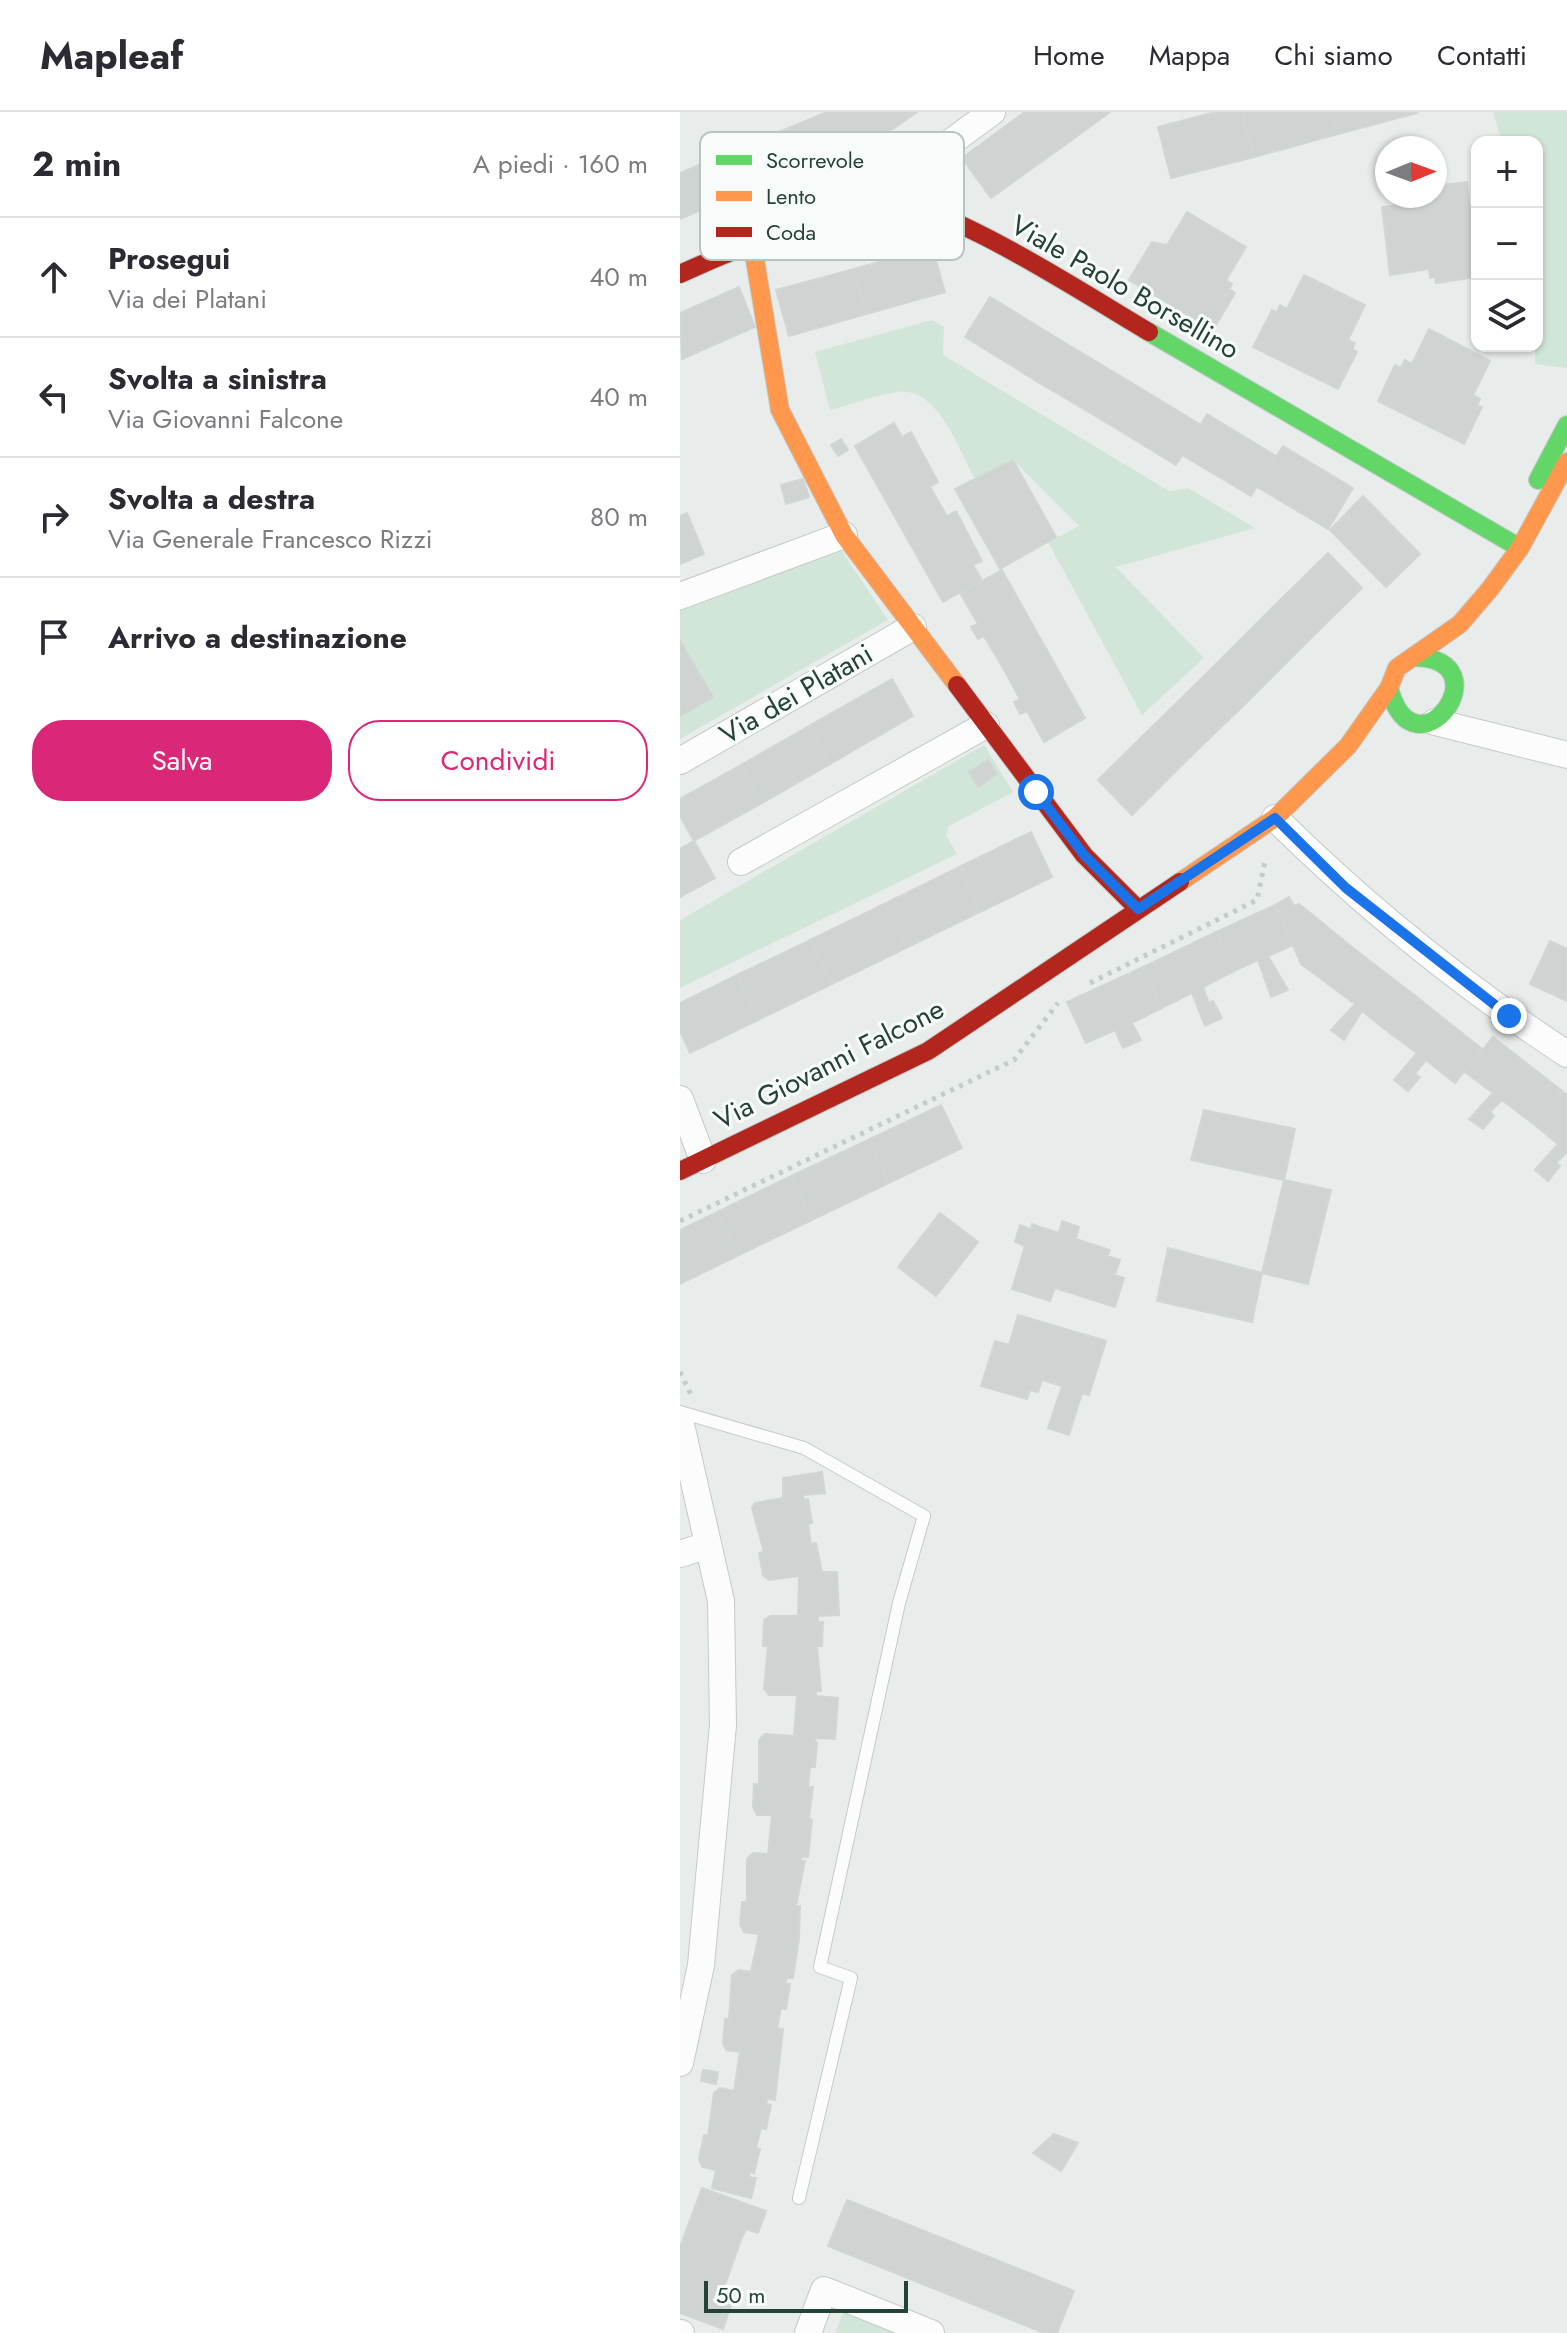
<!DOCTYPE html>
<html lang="it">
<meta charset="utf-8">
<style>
:root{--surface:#fff;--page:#f2f2f3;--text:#2b2b33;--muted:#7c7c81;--line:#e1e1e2;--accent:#db2777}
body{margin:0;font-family:Jost,sans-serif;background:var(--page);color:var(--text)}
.controls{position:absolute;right:24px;top:24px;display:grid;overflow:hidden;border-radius:16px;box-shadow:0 2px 6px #0004}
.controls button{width:72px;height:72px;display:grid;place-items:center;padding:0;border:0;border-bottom:2px solid var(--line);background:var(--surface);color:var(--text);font:40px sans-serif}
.compass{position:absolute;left:695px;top:24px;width:72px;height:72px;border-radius:50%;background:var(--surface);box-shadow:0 2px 6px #0004;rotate:89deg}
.scale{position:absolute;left:24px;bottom:20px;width:204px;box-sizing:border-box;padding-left:8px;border:4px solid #24423a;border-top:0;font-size:22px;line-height:28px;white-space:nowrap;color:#24423a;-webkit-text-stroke:6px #f7fbf9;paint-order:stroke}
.stop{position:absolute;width:24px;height:24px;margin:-18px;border:6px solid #1a73e8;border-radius:50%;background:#fff}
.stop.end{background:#1a73e8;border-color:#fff;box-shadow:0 2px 8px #0008}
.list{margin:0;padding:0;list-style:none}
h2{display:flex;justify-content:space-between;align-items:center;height:104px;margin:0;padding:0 32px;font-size:34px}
h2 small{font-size:26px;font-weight:400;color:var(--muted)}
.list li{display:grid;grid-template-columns:52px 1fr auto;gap:24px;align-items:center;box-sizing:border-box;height:120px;padding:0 32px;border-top:2px solid var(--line)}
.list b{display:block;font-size:30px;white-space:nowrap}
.list p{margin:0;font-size:26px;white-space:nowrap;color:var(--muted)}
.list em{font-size:26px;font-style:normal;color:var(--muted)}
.actions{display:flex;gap:16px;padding:24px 32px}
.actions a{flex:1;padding:18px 0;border:2px solid var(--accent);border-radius:32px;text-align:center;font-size:28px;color:var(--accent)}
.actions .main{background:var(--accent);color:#fff}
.icon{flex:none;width:44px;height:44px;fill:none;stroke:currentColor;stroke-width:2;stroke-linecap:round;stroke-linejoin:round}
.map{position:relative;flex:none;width:887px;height:2221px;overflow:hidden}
header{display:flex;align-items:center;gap:48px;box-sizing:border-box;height:112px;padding:0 40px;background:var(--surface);border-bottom:2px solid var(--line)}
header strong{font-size:38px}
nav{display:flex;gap:44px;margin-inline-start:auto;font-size:28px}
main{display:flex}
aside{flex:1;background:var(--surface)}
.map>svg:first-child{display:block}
</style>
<header>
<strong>Mapleaf</strong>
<nav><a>Home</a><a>Mappa</a><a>Chi siamo</a><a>Contatti</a></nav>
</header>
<main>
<aside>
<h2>2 min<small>A piedi · 160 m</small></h2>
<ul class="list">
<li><svg class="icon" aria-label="ahead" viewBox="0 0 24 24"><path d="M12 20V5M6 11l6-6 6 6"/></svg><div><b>Prosegui</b><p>Via dei Platani</p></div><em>40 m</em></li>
<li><svg class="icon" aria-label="left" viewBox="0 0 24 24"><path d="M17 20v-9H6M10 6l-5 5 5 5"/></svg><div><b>Svolta a sinistra</b><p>Via Giovanni Falcone</p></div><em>40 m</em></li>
<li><svg class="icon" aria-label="right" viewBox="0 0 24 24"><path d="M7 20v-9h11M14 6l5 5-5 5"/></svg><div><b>Svolta a destra</b><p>Via Generale Francesco Rizzi</p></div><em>80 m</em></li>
<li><svg class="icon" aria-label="arrive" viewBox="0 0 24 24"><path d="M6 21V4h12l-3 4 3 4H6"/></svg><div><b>Arrivo a destinazione</b></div></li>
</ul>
<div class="actions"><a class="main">Salva</a><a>Condividi</a></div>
</aside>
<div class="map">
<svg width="887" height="2221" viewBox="0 0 887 2221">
<rect width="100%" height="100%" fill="#e8edeb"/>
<g fill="#d1e6d8">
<path d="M813,0h74v256l-32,-4 2,-222h-35z"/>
<path d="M252,208l12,7 -1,28 226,136 19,-3 67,40 -139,39 88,91 -62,57 -94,-173 31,-16 -66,-66 -38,19c-16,-29 -37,-93 -78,-87 -22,3 -45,12 -67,18l-15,-58z"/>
<path d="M159,435l49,73 -208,119v-131z"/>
<path d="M304,633l29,47 -64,34 -3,9 11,19 -277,134v-68z"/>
<path d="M164,2198l59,23h-68z"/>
</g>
<g fill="#cfd4d2" stroke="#d1d6d4" stroke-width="2">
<path d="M147,0h40l14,25 -83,36 -17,-42z"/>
<path d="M187,0h50l-36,25z"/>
<path d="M345,0h12l25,35 -71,51 -29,-40z"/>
<path d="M357,0h73l-48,35z"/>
<path d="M536,0h26l12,45 -83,21 -13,-51z"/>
<path d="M562,0h90l6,22 -84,23z"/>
<path d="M652,0h84l1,1 -79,21z"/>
<path d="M101,19l17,42 -82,31 -17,-39z"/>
<path d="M19,53l17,39 -36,15v-46z"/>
<path d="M787,70l10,95 -41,6 -1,-6 -5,1 -1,-9 -39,6 -8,-68 39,-5 -1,-6h15v-10z"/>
<path d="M507,100l59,35 -20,33 6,4 -3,5 6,4 -22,37 -84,-50 23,-38 15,3z"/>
<path d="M252,135l13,45 -79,22 -12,-45z"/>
<path d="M174,157l12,45 -77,22 -13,-46z"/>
<path d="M624,163l61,30 -17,35 7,3 -3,6 5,3 -19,37 -85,-42 19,-37 5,2 3,-7 7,4z"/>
<path d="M59,175l16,40 -73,32 -2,-46z"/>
<path d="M310,185l72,44 -24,41 -73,-45z"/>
<path d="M749,217l61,32 -17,34 7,4 -3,6 5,2 -18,37 -86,-43 17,-36 6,3 4,-8 7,4z"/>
<path d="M382,229l70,42 -25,40 -69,-41z"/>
<path d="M452,271l69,42 -25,40 -69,-42z"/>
<path d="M527,302l69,42 -25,40 -69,-41z"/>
<path d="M214,311l8,14 9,-5 27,50 -8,5 8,14 -39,23 -44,-78z"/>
<path d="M161,327l7,11 -10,6 -7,-11z"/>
<path d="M603,334l70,42 -25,41 -71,-42z"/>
<path d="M333,348l43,77 -56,32 -45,-80z"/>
<path d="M123,367l6,18 -23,7 -5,-19z"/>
<path d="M683,384l57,58 -34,33 -56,-57z"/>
<path d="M258,389l9,15 9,-5 26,50 -9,4 9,15 -39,22 -44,-78z"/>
<path d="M7,401l17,41 -24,10v-48z"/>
<path d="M648,441l34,35 -55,54 -34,-35z"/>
<path d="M322,458l42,75 -41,23 -19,-32 -6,3 -7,-12 7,-3 -18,-31z"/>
<path d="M593,495l34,35 -61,61 -34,-35z"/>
<path d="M0,529l33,56 -33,19z"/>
<path d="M364,533l41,73 -41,24 -17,-31 -7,3 -6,-12 6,-3 -17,-31z"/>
<path d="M532,556l34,35 -59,57 -34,-34z"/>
<path d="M212,567l21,37 -83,48 -21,-38z"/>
<path d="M129,614l21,38 -68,39 -21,-38z"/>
<path d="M473,614l34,34 -55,55 -34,-35z"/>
<path d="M308,648l9,14 -19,13 -9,-15z"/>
<path d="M61,653l21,38 -68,38 -14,-25v-17z"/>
<path d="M351,720l21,45 -72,35 -21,-45z"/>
<path d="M14,729l21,37 -35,19v-48z"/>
<path d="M279,755l21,45 -74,36 -22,-44z"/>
<path d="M609,785l5,9 5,-2 58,47 -29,33 -27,-20 -8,-19 -18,-40z"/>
<path d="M204,792l22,44 -74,36 -22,-44z"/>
<path d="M595,793l18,40 -25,11 20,34 -17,7 -13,-37 -24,11 -18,-39z"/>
<path d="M536,820l18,39 -31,16 6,16 4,-2 9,17 -17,8 -13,-33 -30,15 -19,-41z"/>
<path d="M130,828l22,44 -74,36 -21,-45z"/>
<path d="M870,829l17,8v52l-37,-17z"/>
<path d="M677,839l61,47 -27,36 -29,-23 -18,29 -13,-10 24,-26 -27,-20z"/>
<path d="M463,855l19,41 -30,15 9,17 -18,8 -8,-18 -29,13 -19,-41z"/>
<path d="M57,863l21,45 -68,33 -10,-22v-28z"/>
<path d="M738,886l64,51 -27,34 -29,-23 -11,14 5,3 -12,14 -14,-11 23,-27 -26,-19z"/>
<path d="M813,925l68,53 -30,32 -29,-22 -12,12 4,4 -11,13 -14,-10 24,-26 -28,-21z"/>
<path d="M881,978l6,5v57l-11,11 4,3 -12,15 -13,-11 23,-26 -27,-22z"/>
<path d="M261,993l21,43 -73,35 -21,-43z"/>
<path d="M524,998l91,19 -11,51 -93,-20z"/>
<path d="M188,1028l21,43 -77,37 -21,-44z"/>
<path d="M111,1064l21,44 -73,35 -22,-43z"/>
<path d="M604,1068l47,10 -23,94 -46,-11z"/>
<path d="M37,1100l22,43 -59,29v-54z"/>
<path d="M260,1101l38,29 -42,54 -38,-29z"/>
<path d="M382,1109l17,6 -3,12 34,11 -3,6 13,4 -5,15 9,3 -9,29 -60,-19 -5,13 -38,-12 13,-43 -10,-4 5,-17 11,4 1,-5 27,9z"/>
<path d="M488,1136l94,25 -10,49 -95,-21z"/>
<path d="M338,1203l88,26 -17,54 -7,-2 -13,42 -21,-7 14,-42 -20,-6 -4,12 -8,-2 -3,9 -46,-13 14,-45 14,4z"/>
<path d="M142,1360l3,21 -22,2 1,5 4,-1 4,24 -4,1 3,20 5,-1 6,29h15l2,43 -21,1v6h5l-1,24h-5l4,45h-5v5l22,2 -3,41 -22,-1 4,5 -2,24h-5l-2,20h5l-4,31 3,2 -4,37h-7v4h4l-9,45h4l-1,32 -6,40h-6l-2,6h5l-4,25 -5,-1 -4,20 6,1 -8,71 -8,-1 -1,5 5,1 -5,24 -5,-1 -5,20 4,1 -6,24 -4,-1 -1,5 7,1 -5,20 -39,-10 4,-18 -14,-3 -3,-8 5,-24 4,1 6,-43 6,-5 14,3 6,-39 -14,-2 -3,-7 2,-24h4l3,-44 7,-5 12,2 8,-38 -15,-2 -4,-8 2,-22h5v-43l6,-6 15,1 4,-39h-15l-4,-8 1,-23 5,1v-45l6,-6 29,2 3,-41h-28l-5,-6 4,-43h-5l1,-26 6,-4h28l1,-40 -30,4 -6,-5 -4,-22 5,-1 -12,-44 3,-5 28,-5v-20z"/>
<path d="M23,1958l15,2 -2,12 -15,-3z"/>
<path d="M374,2022l24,9 -17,28 -28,-18z"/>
<path d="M22,2076l64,23 -8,22 -12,-4 -5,11 -21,59 12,3 -9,27 -43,-16v-66z"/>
<path d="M167,2088l227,91 -17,42h-13l-216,-87z"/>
</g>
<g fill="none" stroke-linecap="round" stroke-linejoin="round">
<defs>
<path id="lane" d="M0,1300l124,36 120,68 -25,87 -79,364 31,11 -52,220"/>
<g id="street">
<path d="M192,88l120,-88"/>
<path d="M0,484l164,-61"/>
<path d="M755,610l132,33"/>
<path d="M0,649l233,-134"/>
<path d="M595,706c90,89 186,167 292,236"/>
<path d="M61,750l245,-137"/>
<path d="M0,987l23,61"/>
<path d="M0,1308l41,181 2,124 -22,240 -21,98"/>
<path d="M0,1442l28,-9"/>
<path d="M0,2221h1"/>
<path d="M128,2221l16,-43 107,43"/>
</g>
<g id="fast">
<path d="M469,220l371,216"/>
<path d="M858,368l29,-55"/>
<path d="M709,576c26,95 117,-28 26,-31"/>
</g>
<g id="slow">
<path d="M72,130l28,168 64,125 113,150"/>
<path d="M500,770l95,-64 73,-72 41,-58 8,-20 63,-44 30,-35 30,-41 47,-86"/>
</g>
<g id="jam">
<path d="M0,162c48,-22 97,-41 147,-58 14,-5 31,-14 46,-16 60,-7 219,99 276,132"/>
<path d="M277,573l127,170 54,54"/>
<path d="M0,1059l248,-120 252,-169"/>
</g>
</defs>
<use href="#lane" stroke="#c5cac8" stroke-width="14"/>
<use href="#street" stroke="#c5cac8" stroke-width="28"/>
<use href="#fast" stroke="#c3cbc8" stroke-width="20"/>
<use href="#slow" stroke="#c3cbc8" stroke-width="20"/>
<use href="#jam" stroke="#c3cbc8" stroke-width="20"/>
<g stroke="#c3ccca" stroke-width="5" stroke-dasharray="4 6" stroke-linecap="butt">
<path d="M410,871l167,-83 8,-39"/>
<path d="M0,1109l334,-161 44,-57"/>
<path d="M0,1260l12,25"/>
</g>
<use href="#lane" stroke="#fcfcfc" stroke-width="12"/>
<use href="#street" stroke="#fcfcfc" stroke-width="26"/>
<use href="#fast" stroke="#63d668" stroke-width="18"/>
<use href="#slow" stroke="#ff974d" stroke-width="18"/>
<use href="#jam" stroke="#b3261e" stroke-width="18"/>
</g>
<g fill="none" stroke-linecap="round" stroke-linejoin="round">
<path stroke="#1a73e8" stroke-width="10" d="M356,680l48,63 54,54 137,-91 71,70 163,128"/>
</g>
<g text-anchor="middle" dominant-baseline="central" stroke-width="6" stroke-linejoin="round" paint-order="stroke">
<g font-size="28" fill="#24423a" stroke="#f7fbf9">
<text transform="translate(445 175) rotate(30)">Viale Paolo Borsellino</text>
<text transform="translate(116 582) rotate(-30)">Via dei Platani</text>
<text transform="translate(149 952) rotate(-27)">Via Giovanni Falcone</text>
</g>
</g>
<rect x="20" y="20" width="264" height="128" rx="12" fill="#f7fbf9" stroke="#b8c4c0" stroke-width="2"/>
<rect x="36" y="43" width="36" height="10" fill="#63d668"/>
<rect x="36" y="79" width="36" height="10" fill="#ff974d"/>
<rect x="36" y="115" width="36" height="10" fill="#b3261e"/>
<g font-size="22" fill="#24423a">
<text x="86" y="56">Scorrevole</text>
<text x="86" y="92">Lento</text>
<text x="86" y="128">Coda</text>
</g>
</svg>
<div class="controls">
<button>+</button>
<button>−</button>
<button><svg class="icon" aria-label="layers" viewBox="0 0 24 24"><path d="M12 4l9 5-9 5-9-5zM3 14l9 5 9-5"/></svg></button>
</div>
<svg class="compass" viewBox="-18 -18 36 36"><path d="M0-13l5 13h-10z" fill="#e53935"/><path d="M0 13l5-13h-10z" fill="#7c7c81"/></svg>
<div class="scale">50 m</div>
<div class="stop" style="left:356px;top:680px"></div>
<div class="stop end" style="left:829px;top:904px"></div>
</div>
</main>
